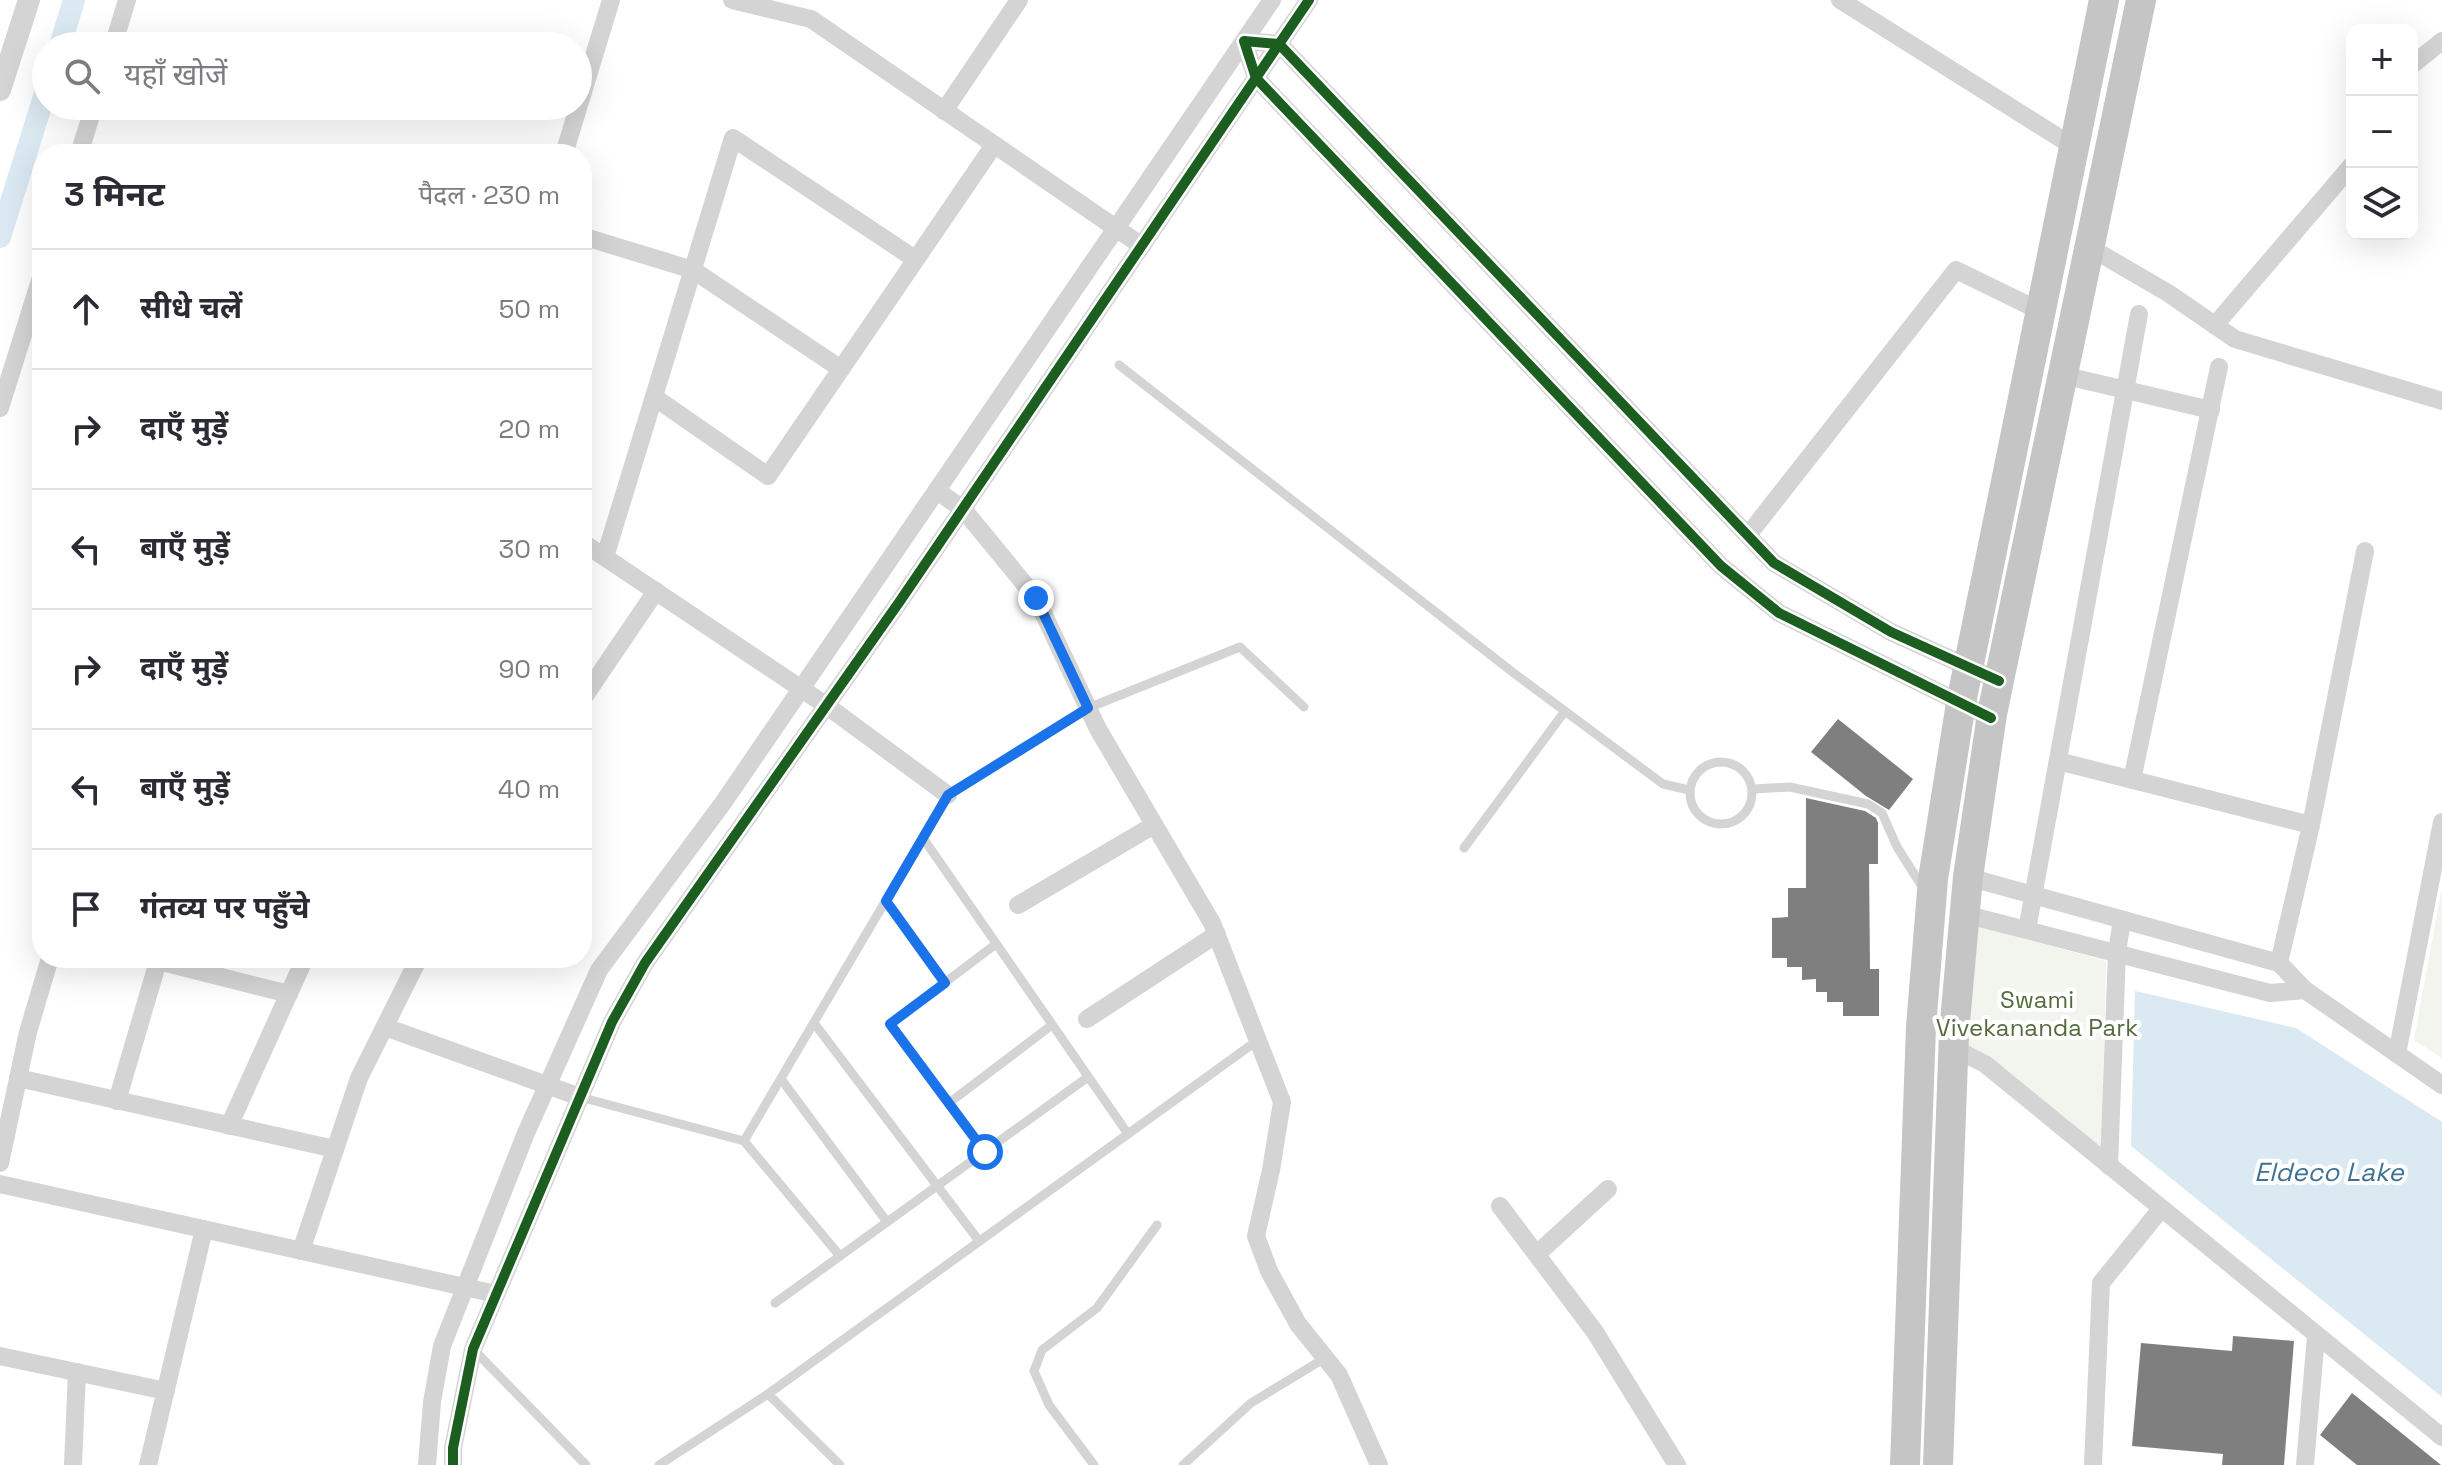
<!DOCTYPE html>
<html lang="hi">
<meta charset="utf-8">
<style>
:root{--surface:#fff;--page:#f7f7f7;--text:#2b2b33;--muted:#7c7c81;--line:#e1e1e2}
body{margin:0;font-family:"Space Grotesk","Noto Sans Devanagari",sans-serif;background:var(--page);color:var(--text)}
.controls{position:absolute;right:24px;top:24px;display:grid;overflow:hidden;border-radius:16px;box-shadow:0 8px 32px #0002}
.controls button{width:72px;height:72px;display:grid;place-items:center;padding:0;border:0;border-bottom:2px solid var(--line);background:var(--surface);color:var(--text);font:40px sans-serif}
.stop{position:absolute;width:24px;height:24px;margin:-18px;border:6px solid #1a73e8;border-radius:50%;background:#fff}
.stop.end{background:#1a73e8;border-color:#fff;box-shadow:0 2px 8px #0008}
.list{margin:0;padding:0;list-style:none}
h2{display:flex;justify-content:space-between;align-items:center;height:104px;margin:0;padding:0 32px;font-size:34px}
h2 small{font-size:26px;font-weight:400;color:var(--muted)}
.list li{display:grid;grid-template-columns:52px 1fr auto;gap:24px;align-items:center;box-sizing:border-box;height:120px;padding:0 32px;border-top:2px solid var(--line)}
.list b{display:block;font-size:30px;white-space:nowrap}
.list em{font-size:26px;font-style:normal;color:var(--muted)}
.icon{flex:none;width:44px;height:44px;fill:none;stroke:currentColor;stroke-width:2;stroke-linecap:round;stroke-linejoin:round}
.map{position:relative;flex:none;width:2442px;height:1465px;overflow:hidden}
.search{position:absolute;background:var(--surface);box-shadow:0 8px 32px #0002;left:32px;top:32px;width:560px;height:88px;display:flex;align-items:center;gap:20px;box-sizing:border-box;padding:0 28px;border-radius:44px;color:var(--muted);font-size:30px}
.panel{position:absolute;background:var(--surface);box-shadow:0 8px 32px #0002;left:32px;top:144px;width:560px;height:824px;border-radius:32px}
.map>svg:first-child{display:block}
</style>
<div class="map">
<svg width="2442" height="1465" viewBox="0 0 2442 1465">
<rect width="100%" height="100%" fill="#fff"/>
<g fill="#f1f5ed">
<path d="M2441,892h1v166l-28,-18z"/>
<path d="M1972,925l134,36 -4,187 -139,-106z"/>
</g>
<path fill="#dbe9f2" d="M2135,991l161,37 146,94v275l-311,-251z"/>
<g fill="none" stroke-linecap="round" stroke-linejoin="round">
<g stroke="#dbe9f2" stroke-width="22">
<path d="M60,46l14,-46"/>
<path d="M0,237l46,-147"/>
</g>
</g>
<g fill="#7f7f7f">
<path d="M1838,719l75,60 -24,31 -23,-14 -55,-44z"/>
<path d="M1806,798l59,13 11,7 2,5v41h-9l1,105h9v47h-36v-14h-16v-10h-11v-13l-14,1v-13h-15v-9h-15v-40l16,-1v-29h18z"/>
<path d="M2233,1336l61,5 -10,124h-62l1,-11 -91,-8 9,-103 91,8z"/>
<path d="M2352,1393l89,72h-84l-37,-30z"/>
</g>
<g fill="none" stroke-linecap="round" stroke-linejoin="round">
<g stroke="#d4d4d4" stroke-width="9">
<path d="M1119,365l396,309 148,110 26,6"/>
<circle cx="1721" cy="793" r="31"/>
<path d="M1753,789l37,-2 78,17 14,9 15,34 26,41"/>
<path d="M923,838l205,296"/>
<path d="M1464,848l101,-137"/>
<path d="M886,901l59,82"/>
<path d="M814,1023l165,218"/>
<path d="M781,1079l106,143"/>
<path d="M580,1097l164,44 96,115"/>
<path d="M949,1103l103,-78"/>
<path d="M744,1141l204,-346 140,-87 152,-61 64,60"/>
<path d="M985,1152l-95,-128 106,-80"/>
<path d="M775,1303l313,-226"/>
<path d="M474,1350l112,115"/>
<path d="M768,1394l72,71"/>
<path d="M659,1465l109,-71 490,-354"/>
<path d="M1094,1465l-45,-60 -15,-34 8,-21 55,-42 60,-83"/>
<path d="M1183,1465l68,-62 74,-45"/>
</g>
<g stroke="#d4d4d4" stroke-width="18">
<path d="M732,0l79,19 331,227"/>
<path d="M1840,0l234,147"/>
<path d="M113,46l14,-46"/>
<path d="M2412,65l30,-24"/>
<path d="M944,111l75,-111"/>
<path d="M79,154l15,-48"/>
<path d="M564,154l47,-154"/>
<path d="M582,236l111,34 148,99"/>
<path d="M2089,247l79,46 67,46 207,62"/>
<path d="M2215,325l137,-160"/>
<path d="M2062,375l149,35"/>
<path d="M654,397l114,79 226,-331"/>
<path d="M0,408l42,-134"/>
<path d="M937,491l26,18 73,89 62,131 114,194 70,179 -11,68 -15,66 13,35 29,53 41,51 40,90"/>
<path d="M1748,535l208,-265 84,41"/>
<path d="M582,542l245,164 121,89"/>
<path d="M605,557l128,-419 182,121"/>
<path d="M582,700l74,-109"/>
<path d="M1991,718l-212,-105 -58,-47 -465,-488 -12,-37 35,3 495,519 117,69 108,49"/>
<path d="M2058,761l253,64"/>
<path d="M2132,780l87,-413"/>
<path d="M1968,877l311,86 26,27 137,95"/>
<path d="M1018,905l136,-80"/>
<path d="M1964,914l306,79 35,-3"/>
<path d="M2027,930l112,-616"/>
<path d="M158,961l131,33"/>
<path d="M2279,963l32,-138 54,-274"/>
<path d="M1087,1019l130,-85"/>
<path d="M385,1027l195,70"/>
<path d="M1953,1048l32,16 457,373"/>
<path d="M2397,1054l45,-232"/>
<path d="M18,1078l317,71"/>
<path d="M117,1101l42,-143"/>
<path d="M229,1126l76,-168"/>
<path d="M0,1163l28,-131 22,-74"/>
<path d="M2109,1166l8,-214 5,-32"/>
<path d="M0,1184l496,110"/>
<path d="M1500,1206l95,126 82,133"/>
<path d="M301,1251l58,-173 60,-120"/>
<path d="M1537,1254l71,-65"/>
<path d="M0,1356l166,35"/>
<path d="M73,1465l4,-93"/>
<path d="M148,1465l56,-236"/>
<path d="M427,1465l5,-63 10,-56 84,-213 73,-163 124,-167 549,-803"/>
<path d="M453,1465v-17l20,-99 139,-327 33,-59 255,-362 409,-601"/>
<path d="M2093,1465l8,-182 60,-74"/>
<path d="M2305,1465l11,-129"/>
</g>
<path stroke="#d4d4d4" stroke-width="22" d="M0,90l29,-90"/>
<g stroke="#c5c5c5" stroke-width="30">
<path d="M1905,1465l16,-438 12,-148 28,-176 143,-703"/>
<path d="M1938,1465l16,-432 14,-156 24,-163 149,-714"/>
</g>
<defs>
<g id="cycleway">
<path d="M1991,718l-212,-105 -58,-47 -465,-488 -12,-37 35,3 495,519 117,69 108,49"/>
<path d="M453,1465v-17l20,-99 139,-327 33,-59 255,-362 409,-601"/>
</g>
</defs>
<use href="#cycleway" stroke="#fff" stroke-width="15"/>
<use href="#cycleway" stroke="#1b5e20" stroke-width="10"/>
</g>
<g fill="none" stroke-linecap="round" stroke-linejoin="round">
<path stroke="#1a73e8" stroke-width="10" d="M985,1152l-95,-128 55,-41 -59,-82 62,-106 140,-87 -52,-110"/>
</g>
<g text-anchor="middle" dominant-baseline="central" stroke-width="8" stroke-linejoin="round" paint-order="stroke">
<g font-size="24" fill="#546c3d" stroke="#fff">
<text x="2037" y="999">Swami<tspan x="2037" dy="28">Vivekananda Park</tspan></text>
</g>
<g font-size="26" font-style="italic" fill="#3e7293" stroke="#fff">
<text x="2329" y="1172">Eldeco Lake</text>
</g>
</g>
</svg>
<div class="controls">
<button>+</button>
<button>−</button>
<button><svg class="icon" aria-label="layers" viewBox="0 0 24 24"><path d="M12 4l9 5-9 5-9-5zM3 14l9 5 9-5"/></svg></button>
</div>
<div class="stop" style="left:985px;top:1152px"></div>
<div class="stop end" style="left:1036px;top:598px"></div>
<div class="search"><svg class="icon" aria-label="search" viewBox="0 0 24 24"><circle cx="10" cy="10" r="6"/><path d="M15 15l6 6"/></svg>यहाँ खोजें</div>
<section class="panel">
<h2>3 मिनट<small>पैदल · 230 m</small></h2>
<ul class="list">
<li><svg class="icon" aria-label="ahead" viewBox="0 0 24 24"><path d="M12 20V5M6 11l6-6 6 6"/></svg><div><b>सीधे चलें</b></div><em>50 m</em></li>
<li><svg class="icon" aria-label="right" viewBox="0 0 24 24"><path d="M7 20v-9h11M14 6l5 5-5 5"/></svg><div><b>दाएँ मुड़ें</b></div><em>20 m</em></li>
<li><svg class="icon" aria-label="left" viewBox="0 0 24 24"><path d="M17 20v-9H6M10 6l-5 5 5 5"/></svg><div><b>बाएँ मुड़ें</b></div><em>30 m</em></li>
<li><svg class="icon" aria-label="right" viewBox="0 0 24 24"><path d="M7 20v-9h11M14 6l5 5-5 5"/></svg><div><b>दाएँ मुड़ें</b></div><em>90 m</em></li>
<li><svg class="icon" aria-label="left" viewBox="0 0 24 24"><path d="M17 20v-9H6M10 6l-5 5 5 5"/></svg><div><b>बाएँ मुड़ें</b></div><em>40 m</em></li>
<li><svg class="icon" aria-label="arrive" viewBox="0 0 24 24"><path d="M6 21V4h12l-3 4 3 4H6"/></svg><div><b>गंतव्य पर पहुँचे</b></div></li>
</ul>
</section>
</div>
